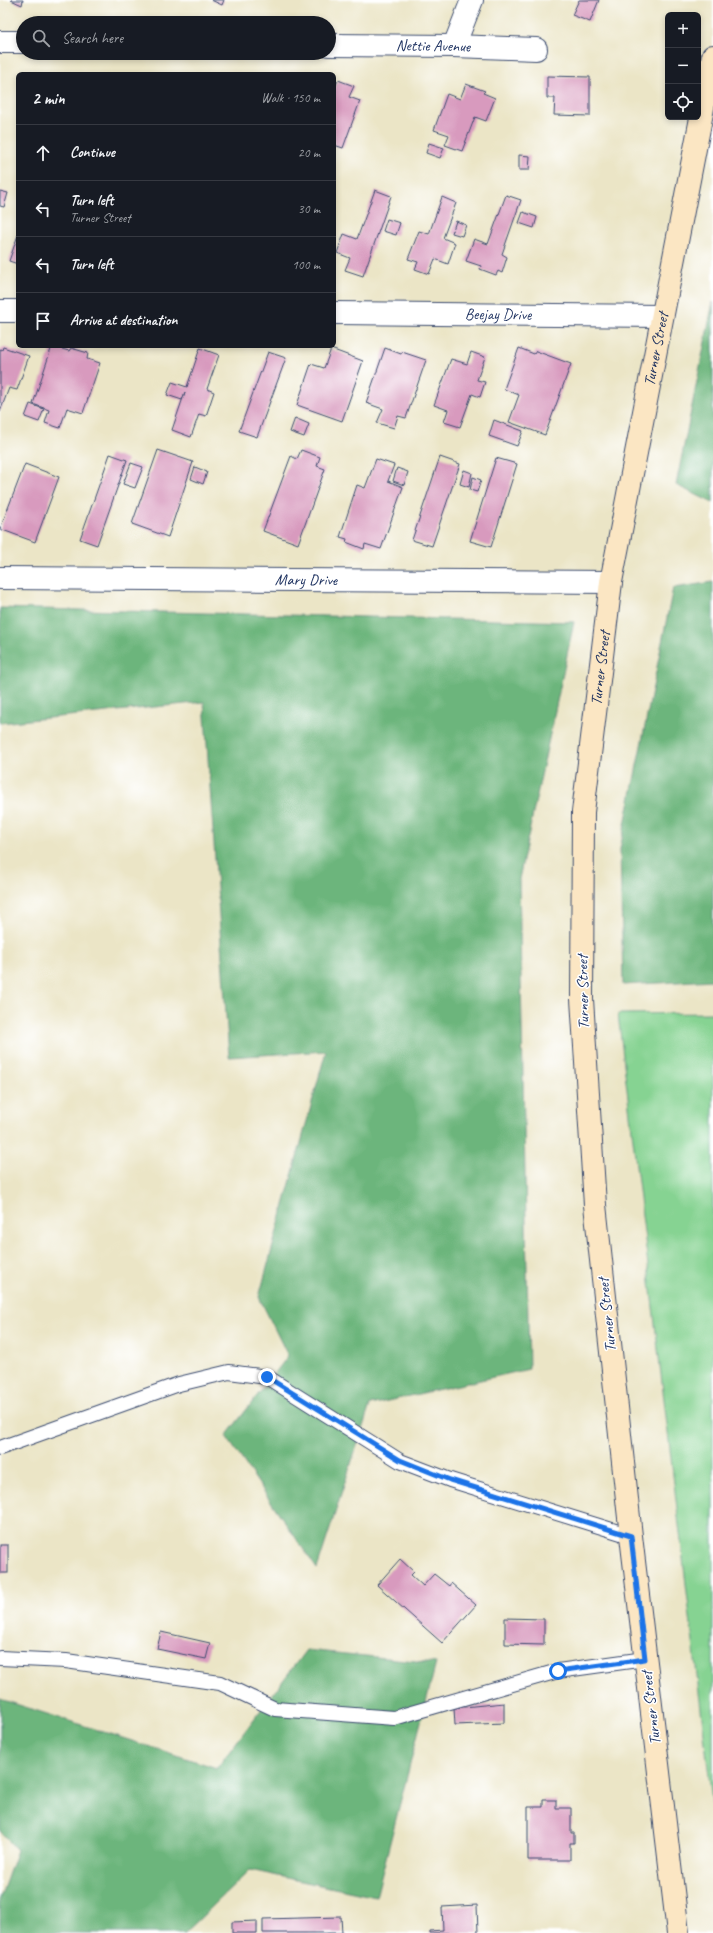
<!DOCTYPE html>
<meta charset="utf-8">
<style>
:root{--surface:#171b24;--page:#20242c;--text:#f1f3f6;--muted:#9ea1a6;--line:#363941}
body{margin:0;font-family:Caveat,sans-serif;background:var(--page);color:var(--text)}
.controls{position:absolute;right:12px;top:12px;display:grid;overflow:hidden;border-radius:6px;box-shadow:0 2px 6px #0003}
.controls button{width:36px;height:36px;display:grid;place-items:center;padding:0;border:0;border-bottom:1px solid var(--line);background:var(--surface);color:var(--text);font:20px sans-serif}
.stop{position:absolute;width:12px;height:12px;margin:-9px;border:3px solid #1a73e8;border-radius:50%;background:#fff}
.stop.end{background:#1a73e8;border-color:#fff;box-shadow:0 1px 4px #0008}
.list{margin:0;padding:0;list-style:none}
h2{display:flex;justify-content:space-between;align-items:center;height:52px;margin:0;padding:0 16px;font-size:17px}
h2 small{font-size:13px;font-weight:400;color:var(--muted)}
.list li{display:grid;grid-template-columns:26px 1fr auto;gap:12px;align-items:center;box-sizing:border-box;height:56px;padding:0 16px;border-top:1px solid var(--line)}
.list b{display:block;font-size:15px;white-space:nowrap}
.list p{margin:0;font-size:13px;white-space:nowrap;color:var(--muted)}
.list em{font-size:13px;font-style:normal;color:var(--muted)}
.icon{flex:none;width:22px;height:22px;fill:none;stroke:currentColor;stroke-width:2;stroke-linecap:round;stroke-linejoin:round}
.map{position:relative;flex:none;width:713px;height:1933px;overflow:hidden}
.search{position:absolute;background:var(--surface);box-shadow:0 2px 6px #0003;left:16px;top:16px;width:320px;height:44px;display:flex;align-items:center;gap:10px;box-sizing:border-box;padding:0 14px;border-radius:22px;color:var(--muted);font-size:15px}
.panel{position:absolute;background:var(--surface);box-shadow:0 2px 6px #0003;left:16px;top:72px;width:320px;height:276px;border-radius:6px}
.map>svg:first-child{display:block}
</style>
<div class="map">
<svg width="713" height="1933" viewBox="0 0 713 1933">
<rect width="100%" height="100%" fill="#fff"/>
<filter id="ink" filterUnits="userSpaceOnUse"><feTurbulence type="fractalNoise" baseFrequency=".025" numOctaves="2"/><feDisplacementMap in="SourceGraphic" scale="8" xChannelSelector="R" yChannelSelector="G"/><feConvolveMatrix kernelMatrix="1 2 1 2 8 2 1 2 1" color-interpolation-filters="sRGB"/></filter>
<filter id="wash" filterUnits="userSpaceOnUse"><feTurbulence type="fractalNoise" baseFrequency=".012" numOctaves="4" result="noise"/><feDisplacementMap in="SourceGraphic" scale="16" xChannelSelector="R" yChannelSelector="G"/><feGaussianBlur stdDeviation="0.9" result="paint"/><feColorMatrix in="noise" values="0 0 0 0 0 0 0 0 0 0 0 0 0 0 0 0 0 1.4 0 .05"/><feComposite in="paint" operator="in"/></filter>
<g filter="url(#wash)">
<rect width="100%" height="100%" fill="#ebe5c6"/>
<path fill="#86d392" stroke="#508178" d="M713,1013v797l-95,-796z"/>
<g fill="#6cb57c" stroke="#44726d">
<path d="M713,302v201l-37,-18z"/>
<path d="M713,582v398l-90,5 -3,-136 53,-261z"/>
<path d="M0,608l574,14 -55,257 10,490 -159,36 -53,164 -91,-133 62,-80 -29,-59 67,-246 -97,6 -25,-355 -204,21z"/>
<path d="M306,1650l130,13 -60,234 -126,-27 -65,63h-185v-35l17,-48 -17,-19v-132l217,69z"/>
</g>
<g id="blocks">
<g fill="#d89abe">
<path d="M11,0h12l-1,5z"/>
<path d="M211,0h13l-2,5z"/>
<path d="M579,0h20l-9,22 -18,-7z"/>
<path d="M547,76l43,1v39l-36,-1 1,-17h-8z"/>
<path d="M338,80l16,6 -5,11 11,4 -17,47 -9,-3v-55z"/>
<path d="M466,84l19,7 -2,2 12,5 -9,23 -11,-4 -13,34 -17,-6 4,-10 -15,-5 13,-36 13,5z"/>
<path d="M429,143l15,5 -4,10 -14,-5z"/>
<path d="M519,155l11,1 -1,14h-10z"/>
<path d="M375,190l16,6 -28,80 -18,-6 5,-12 -13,-5 7,-19 13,5z"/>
<path d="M0,191l8,2 -4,14 -4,-1z"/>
<path d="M506,195l15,5 -19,54 5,3 -5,16 -4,-2 -2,4 -16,-6 1,-3 -15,-5 8,-22 14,5z"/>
<path d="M442,197l14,6 -13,35 12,5 -7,21 -13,-5 -6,15 -14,-5 3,-7 -10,-3 11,-28 10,3z"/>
<path d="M523,212l14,5 -3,11 -15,-5z"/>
<path d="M387,219l13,4 -4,12 -13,-4z"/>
<path d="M456,221l10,4 -4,11 -10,-3z"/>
<path d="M18,235v29l-9,-3z"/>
<path d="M52,346l17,5 2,-3 17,5 -1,6 13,4 -17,50 -16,-5 -7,20 -15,-5 4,-13 -16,-6z"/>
<path d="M3,347l26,9 -12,34 -8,-2 -9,24v-63l2,1z"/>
<path d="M200,348l19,7 -12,34 7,3 -8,24 -7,-2 -8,23 -19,-7 13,-38 -3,8 -15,-5 5,-13 15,5z"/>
<path d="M385,348l16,6 1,-2 24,8 -20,58 -8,-2 -4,12 -17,-5 6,-14 -17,-6z"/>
<path d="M519,348l15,6 2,-3 35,13 -26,71 -36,-13 10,-27 -15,-6z"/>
<path d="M331,349l32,12 -21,60 -45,-16 14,-41 13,4z"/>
<path d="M268,352l18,6 -29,79 -18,-6z"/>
<path d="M471,352l14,5 -8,23 8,2 -5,15 -8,-3 -12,33 -16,-5 4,-12 -14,-5 17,-46 16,5z"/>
<path d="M30,404l14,5 -5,13 -14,-5z"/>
<path d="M295,418l14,6 -5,13 -14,-5z"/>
<path d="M494,420l29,11 -6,15 -28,-10z"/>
<path d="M158,450l35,12 -25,75 -36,-13z"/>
<path d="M301,450l19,7 -3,9 8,3 -27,75 -35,-13 28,-75 6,3z"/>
<path d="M110,454l17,6 -30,85 -17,-6z"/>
<path d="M440,457l20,7 -28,82 -20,-6z"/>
<path d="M496,458l21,6 -26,83 -21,-6z"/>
<path d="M376,459l18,6 -6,16 15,6 -22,62 -16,-5 -1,5 -18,-7 1,-3 -7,-2 17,-52 8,3z"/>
<path d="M131,463l12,4 -8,21 -12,-4z"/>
<path d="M25,464l34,13 -24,65 -35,-13z"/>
<path d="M195,467l12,5 -4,12 -12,-5z"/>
<path d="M397,468l11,4 -4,13 -11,-4z"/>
<path d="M464,470l8,3 -3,14 -9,-3z"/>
<path d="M473,477l8,3 -4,12 -7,-2z"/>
<rect x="0" y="1545" width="8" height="28"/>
<path d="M400,1559l14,13 -3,3 12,11 11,-12 15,12 2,-3 25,22 -34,38 -65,-58z"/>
<path d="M505,1618l39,1v26l-39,-1z"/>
<path d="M161,1632l49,11 -4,16 -49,-10z"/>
<path d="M504,1703v20l-49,2 -1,-17z"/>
<path d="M543,1800h13v8h15v25h3v10h-4v17h-42v-53h15z"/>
<path d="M477,1905l1,28h-48v-2l13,-1 -1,-23z"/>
<path d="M341,1917l1,16h-79v-14z"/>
<path d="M257,1921v12h-25v-11z"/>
</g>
</g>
</g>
<g filter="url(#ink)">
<use href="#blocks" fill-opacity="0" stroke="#3a4a6e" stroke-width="1"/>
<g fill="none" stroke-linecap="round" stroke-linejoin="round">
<defs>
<g id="lane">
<path d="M0,1448l179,-64 50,-12 38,5 133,84 50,19 181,56"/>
<path d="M0,1658l66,3 154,22 55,26 119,9 164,-47 87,-12"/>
</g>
<g id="street">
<path d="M0,42h23"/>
<path id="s1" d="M329,45l125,1 82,3"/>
<path d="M454,46l18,-46"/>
<path d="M0,311h18"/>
<path id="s2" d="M334,313l328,3"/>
<path id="s3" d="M0,578l611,4"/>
</g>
<g id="secondary">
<path id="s4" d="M678,1933l-47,-397 -36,-331 -13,-206 1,-187 28,-230 102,-526"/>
</g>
</defs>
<use href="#lane" stroke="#3a4a6e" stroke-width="16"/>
<use href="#street" stroke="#3a4a6e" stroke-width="24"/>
<use href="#secondary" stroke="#3a4a6e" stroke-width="24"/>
<use href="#lane" stroke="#fff" stroke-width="14"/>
<use href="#street" stroke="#fff" stroke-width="22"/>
<use href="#secondary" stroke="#fbe6c3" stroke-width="22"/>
</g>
</g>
<g fill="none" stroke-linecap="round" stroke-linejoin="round" filter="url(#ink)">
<path stroke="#1a73e8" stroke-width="5" d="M267,1377l133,83 50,20 181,56 14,123 -87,12"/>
</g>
<g text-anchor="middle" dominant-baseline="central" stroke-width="3" stroke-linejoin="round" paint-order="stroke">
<g font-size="16" fill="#1b2f5e" stroke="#fff">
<text stroke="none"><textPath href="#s1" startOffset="104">Nettie Avenue</textPath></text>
<text stroke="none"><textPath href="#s2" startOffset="164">Beejay Drive</textPath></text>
<text stroke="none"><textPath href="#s4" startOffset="1595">Turner Street</textPath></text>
<text stroke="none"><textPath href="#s3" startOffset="306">Mary Drive</textPath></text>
<text stroke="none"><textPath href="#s4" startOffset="1271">Turner Street</textPath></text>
<text transform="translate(583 992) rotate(-91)">Turner Street</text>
<text transform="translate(607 1315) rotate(-96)">Turner Street</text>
<text transform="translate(651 1708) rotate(-97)">Turner Street</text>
</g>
</g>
</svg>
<div class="controls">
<button>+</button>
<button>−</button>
<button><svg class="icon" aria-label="locate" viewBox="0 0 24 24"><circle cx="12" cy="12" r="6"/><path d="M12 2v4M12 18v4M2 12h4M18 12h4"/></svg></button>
</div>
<div class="stop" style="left:558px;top:1671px"></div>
<div class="stop end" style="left:267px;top:1377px"></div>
<div class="search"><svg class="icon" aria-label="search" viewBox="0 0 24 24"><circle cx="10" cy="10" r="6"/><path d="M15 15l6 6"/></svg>Search here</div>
<section class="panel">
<h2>2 min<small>Walk · 150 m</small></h2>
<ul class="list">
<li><svg class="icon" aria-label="ahead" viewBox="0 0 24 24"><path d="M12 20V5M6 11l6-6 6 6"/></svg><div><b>Continue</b></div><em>20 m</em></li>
<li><svg class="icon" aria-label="left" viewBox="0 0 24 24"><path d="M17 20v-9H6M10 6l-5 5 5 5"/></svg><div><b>Turn left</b><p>Turner Street</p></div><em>30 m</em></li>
<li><svg class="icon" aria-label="left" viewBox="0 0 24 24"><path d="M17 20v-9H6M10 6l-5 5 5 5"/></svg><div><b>Turn left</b></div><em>100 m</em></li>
<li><svg class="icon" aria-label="arrive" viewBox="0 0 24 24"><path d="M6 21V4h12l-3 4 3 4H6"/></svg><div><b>Arrive at destination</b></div></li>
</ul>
</section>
</div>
